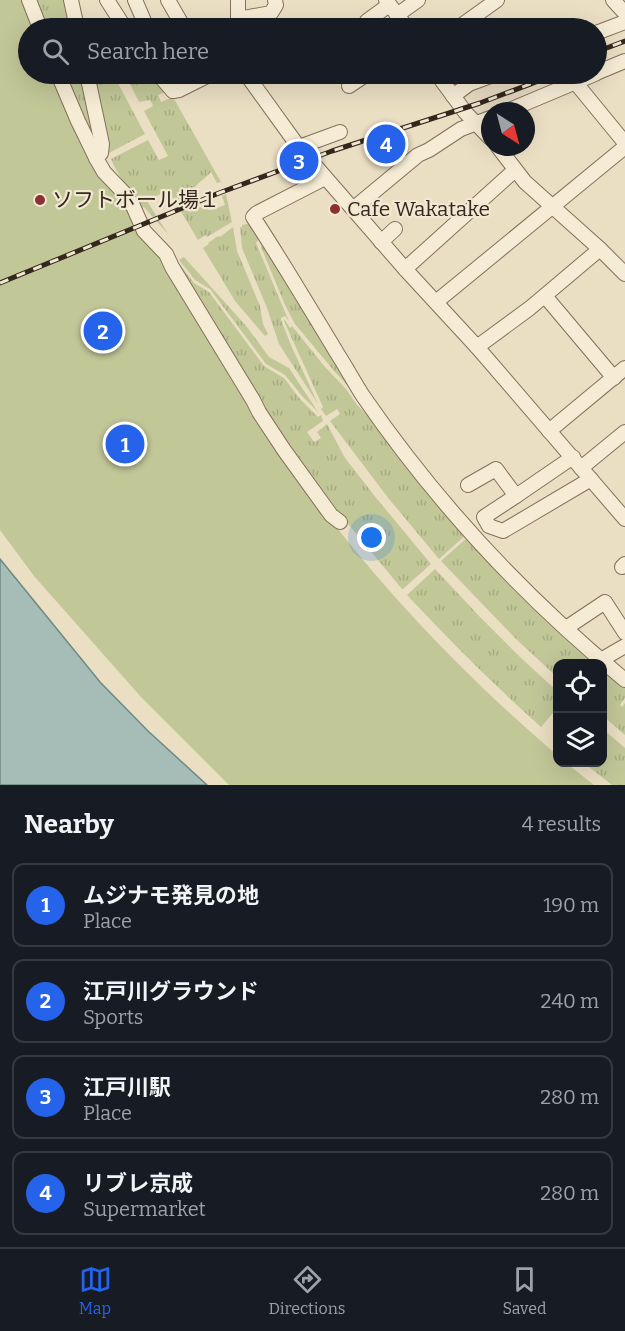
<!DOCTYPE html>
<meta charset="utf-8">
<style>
:root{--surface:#171b24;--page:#242831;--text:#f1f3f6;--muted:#9ea1a6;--line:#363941;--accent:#2563eb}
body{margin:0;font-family:Bitter,"Noto Sans JP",serif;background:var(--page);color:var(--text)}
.controls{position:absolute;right:18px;bottom:18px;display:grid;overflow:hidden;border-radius:12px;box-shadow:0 6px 24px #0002}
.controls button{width:54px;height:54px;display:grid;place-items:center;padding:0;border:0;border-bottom:2px solid var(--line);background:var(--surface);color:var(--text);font:30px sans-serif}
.compass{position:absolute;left:481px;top:102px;width:54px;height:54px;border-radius:50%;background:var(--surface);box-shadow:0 6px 24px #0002;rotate:144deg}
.you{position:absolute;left:372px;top:538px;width:21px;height:21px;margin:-15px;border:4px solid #fff;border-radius:50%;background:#1a73e8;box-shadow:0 0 0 9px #1a73e833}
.badge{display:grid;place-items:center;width:39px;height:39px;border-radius:50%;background:var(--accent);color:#fff;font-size:20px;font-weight:700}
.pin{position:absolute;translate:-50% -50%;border:3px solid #fff;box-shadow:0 2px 6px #0006}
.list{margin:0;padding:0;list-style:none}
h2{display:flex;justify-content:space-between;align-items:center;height:78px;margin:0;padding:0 24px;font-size:26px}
h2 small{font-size:20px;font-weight:400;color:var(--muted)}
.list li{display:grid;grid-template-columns:39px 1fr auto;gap:18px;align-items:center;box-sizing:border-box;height:84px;margin:0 12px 12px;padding:0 12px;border:2px solid var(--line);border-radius:12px}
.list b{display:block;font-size:22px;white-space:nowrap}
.list p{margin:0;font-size:20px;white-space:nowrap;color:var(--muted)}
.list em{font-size:20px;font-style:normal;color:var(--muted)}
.icon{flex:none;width:33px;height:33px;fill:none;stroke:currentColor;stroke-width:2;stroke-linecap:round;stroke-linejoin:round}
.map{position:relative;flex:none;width:625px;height:785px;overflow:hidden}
.search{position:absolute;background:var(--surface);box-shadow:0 6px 24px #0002;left:18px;right:18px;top:18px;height:66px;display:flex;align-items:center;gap:15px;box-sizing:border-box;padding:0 21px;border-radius:33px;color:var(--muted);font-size:22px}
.sheet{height:462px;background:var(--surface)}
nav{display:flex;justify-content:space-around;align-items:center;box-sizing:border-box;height:84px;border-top:2px solid var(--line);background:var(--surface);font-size:16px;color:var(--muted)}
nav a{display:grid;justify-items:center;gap:3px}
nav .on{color:var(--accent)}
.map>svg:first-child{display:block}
</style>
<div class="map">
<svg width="625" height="785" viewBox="0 0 625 785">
<defs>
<pattern id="grass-tufts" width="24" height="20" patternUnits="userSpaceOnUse" patternTransform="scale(1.5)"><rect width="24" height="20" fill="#c2c798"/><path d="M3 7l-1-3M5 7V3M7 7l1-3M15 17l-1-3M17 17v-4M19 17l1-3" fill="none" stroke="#a7ab83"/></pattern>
</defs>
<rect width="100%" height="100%" fill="#eadec3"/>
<g fill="url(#grass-tufts)">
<path d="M34,0h31l6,28h-26z"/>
<path d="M63,74h17l15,70z"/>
<path d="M91,74h22l32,60 -36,19z"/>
<path d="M125,74h31l10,18 -8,3 3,7 12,-5 48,85 -4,1 -6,-11c-6,7 -14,11 -18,18l1,2 -12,5 5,14 12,-4 12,3 14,-5 -3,-9 4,-2 6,28 -25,15 -1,-2 -8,5 -30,-50 -21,11 21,33 -24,-27 -4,1c-9,-17 -22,-31 -29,-49l37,-19 11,20 9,-4 -24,-45 9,-5 -3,-6 -11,2z"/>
<path d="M251,223l8,16 -3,4 26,62 7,16 -4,-5 -4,2v2l10,25 27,59 -39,-60 -12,-36 -25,-60 -2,-21h2v-2z"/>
<path d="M233,227l4,24 23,55 3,18 5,10 -3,2 -30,-35 -32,-53 6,-4 -1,-1 10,-7 2,1z"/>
<path d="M264,241l111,176 -16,-15 -10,-15 -14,-15 -40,-48 -10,-19 -24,-58 1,-4z"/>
<path d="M184,257l63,70 22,30 20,11 29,44 -16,-16 -17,-21 -19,-11 -56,-75 -15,-9 -16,-20z"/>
<path d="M178,262l16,21 15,9 55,74 20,12 16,21 18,18 3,-2 2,6 -16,11 7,10 7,-4 -4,-6 10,-8 18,34 32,41 54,65 -28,25h-1l-58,-70 -53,-73 -30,-45z"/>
<path d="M285,320l5,8 2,-2 33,41 21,22 11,16 16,15 94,114 -28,25 -50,-60 -59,-78 10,-7 -3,-5 -11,7 -5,-7 2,-2 -39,-86z"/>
<path d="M469,536l129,128h-40l-1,13 -41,-38 -75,-78z"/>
<path d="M435,569l45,48 40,40 37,34v17l-15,18 -1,1c-47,-42 -91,-86 -134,-132z"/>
<path d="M602,665l23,20v13l-5,7 2,2 3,-4v32l-22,-19z"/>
<path d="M603,729l22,19v37h-13l-28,-22 18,-1z"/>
</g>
<path fill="#c2c798" d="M0,0h25l9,28h-6v46h24l92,165 6,8 11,10 172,266c67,85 142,162 224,232l1,7 8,1 28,22h-365l-88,-88 -107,-121 -34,-46z"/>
<path fill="#a5bdb6" stroke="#6d8a83" stroke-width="1.5" d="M0,559l100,123 48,49 59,54h-207z"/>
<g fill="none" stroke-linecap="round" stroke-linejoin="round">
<defs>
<g id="minor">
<path d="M29,0l11,28"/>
<path d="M71,0l6,28"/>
<path d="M107,0l18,28"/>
<path d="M135,0l12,28"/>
<path d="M168,0l16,28"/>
<path d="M386,0l21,28"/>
<path d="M613,0l12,13"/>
<path d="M397,15l21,-15"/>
<path d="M238,19l33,-6 5,-8 -1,-5"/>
<path d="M367,21l22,-16"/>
<path d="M238,28v-28"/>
<path d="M458,28l39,-28"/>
<path d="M596,33l29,-11"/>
<path d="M596,73l29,-12"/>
<path d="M58,74l20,47 18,37 8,14 21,22 8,12 11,25 22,23 6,13 81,133 6,12 25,38 47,65 9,7"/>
<path d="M87,74l15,70 -1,9 -5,5"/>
<path d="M158,74l15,17"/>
<path d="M246,74l52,72 21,24 86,99 72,78 148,172"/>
<path d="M437,74l28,38 25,26"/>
<path d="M575,82l50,61"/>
<path d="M349,86l18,-12"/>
<path d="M173,91l6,-1 32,-16"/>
<path d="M453,96l16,-12 27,-10"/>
<path d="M507,111l88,-37"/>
<path d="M299,147l41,-15"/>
<path d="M498,147l27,35 75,67 25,25"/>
<path d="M325,178l-68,35 -4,4c29,44 56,90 84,136 9,14 17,29 26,43 73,106 162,202 262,284"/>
<path d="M353,209l65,-54 11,-5 32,-21 29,-11"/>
<path d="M381,242l14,-13"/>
<path d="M405,269l110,-99"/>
<path d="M545,296l69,82"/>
<path d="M436,302l189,-155"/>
<path d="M477,347l53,-39 70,-59"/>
<path d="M549,431l76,-63"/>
<path d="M581,468l44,-36"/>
<path d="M468,485l28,-16 20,27 57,-39"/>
<path d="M516,496l-32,21 5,9 14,5 88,-52"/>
<path d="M622,567l3,-3"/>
<path d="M566,628l39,-26 20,31"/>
<path d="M602,661l4,-4 19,-11"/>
</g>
</defs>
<use href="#minor" stroke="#83705b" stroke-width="16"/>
<use href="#minor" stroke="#f6ecd5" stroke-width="14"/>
<defs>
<g id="rail">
<path d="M596,52l29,-11"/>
<path d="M0,283l219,-90 113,-42 148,-48 77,-29"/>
</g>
</defs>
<use href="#rail" stroke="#34281e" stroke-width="5"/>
<use href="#rail" stroke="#f2e8d2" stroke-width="3" stroke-dasharray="9" stroke-linecap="butt"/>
</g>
<g fill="#8d3032" stroke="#f2e8d2" stroke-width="2">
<circle cx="40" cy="200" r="6"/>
<circle cx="335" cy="209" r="6"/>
</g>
<g text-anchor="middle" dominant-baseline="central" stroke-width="4.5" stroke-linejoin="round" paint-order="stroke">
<g font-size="21" fill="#34281e" stroke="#f2e8d2" text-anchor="start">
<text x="52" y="200">ソフトボール場１</text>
<text x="347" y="209">Cafe Wakatake</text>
</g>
</g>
</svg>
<div class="controls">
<button><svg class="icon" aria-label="locate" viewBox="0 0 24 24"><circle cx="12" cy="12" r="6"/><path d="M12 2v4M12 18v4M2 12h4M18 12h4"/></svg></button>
<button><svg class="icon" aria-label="layers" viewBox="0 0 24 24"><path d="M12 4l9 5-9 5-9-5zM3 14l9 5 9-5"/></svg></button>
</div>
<svg class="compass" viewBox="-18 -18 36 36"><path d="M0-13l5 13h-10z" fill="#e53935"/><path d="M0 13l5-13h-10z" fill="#9ea1a6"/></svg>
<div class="you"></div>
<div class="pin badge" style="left:125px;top:444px">1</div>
<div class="pin badge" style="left:103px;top:331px">2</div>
<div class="pin badge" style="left:299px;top:161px">3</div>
<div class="pin badge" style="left:386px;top:144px">4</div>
<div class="search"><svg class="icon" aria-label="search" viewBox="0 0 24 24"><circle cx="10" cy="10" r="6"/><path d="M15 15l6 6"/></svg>Search here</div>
</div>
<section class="sheet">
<h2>Nearby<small>4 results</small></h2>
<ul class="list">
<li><span class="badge">1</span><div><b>ムジナモ発見の地</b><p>Place</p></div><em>190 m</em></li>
<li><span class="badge">2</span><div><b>江戸川グラウンド</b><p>Sports</p></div><em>240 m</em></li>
<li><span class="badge">3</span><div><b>江戸川駅</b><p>Place</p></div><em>280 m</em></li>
<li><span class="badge">4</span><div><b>リブレ京成</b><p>Supermarket</p></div><em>280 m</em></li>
</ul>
</section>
<nav>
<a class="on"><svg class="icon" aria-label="map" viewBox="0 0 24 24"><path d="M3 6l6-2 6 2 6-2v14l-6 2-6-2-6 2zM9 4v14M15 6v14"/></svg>Map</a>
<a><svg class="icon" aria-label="directions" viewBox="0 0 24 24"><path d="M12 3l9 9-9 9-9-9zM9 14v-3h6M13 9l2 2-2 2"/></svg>Directions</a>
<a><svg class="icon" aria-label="saved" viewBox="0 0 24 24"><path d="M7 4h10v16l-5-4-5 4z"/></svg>Saved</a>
</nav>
